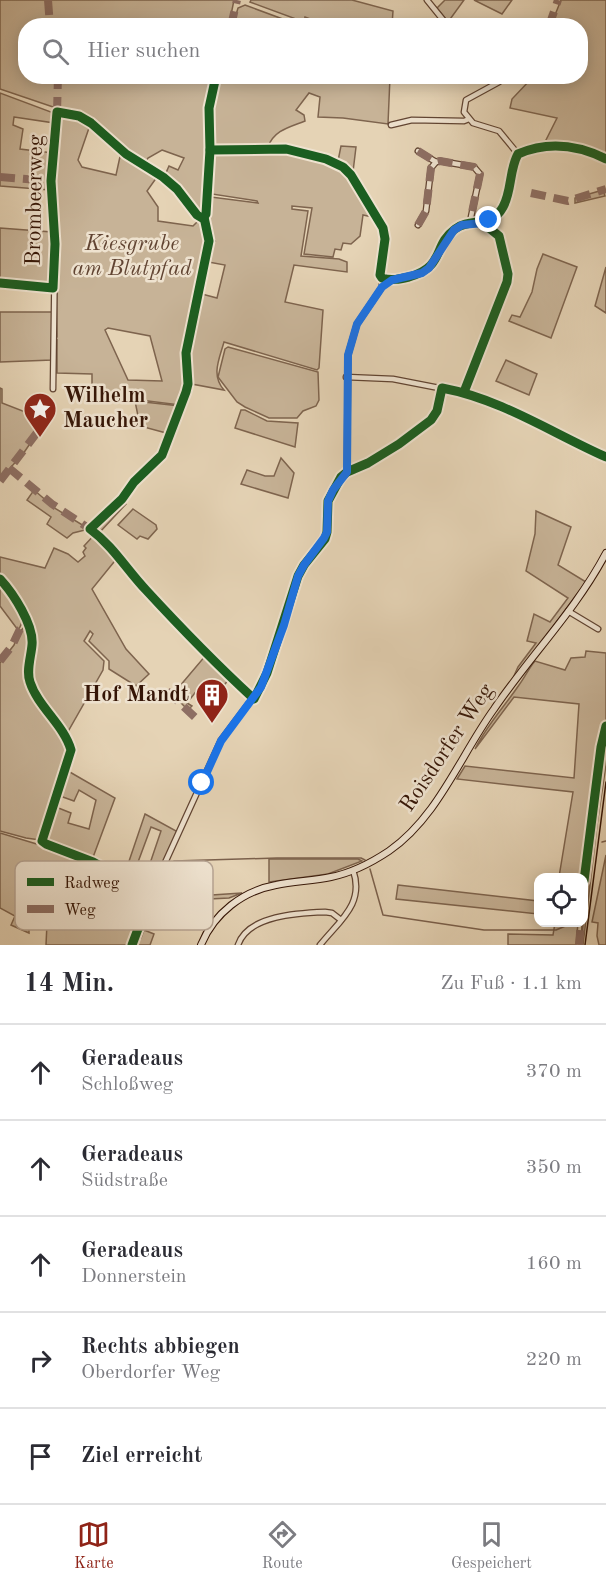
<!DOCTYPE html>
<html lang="de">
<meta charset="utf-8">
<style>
:root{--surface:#fff;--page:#f2f2f3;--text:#2b2b33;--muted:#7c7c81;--line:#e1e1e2;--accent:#8f2418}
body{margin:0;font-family:"Old Standard TT",serif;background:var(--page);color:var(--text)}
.controls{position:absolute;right:18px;bottom:18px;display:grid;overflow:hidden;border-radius:12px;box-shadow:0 3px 15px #0003}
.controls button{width:54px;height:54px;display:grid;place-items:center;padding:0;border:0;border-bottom:2px solid var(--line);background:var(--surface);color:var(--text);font:30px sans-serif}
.stop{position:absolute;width:18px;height:18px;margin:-14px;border:4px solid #1a73e8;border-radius:50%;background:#fff}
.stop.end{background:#1a73e8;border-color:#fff;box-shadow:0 2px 6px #0008}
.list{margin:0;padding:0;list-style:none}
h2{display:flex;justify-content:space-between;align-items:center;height:78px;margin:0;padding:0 24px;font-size:26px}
h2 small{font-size:20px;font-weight:400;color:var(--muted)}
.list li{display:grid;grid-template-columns:39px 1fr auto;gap:18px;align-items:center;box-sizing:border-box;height:96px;padding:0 24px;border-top:2px solid var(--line)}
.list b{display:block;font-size:22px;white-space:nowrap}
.list p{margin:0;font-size:20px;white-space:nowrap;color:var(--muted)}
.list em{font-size:20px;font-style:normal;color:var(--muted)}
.icon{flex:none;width:33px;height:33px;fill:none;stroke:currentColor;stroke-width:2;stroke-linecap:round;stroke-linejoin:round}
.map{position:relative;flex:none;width:606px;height:945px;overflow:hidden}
.search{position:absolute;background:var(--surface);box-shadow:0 3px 15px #0003;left:18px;right:18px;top:18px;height:66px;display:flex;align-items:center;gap:15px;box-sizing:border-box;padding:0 21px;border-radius:24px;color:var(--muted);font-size:22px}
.sheet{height:558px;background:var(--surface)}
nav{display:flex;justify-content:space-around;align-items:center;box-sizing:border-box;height:84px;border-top:2px solid var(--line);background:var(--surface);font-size:16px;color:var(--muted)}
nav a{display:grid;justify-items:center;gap:3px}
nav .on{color:var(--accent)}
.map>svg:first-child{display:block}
</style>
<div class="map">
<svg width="606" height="945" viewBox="0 0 606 945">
<rect width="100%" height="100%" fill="#e5d3b5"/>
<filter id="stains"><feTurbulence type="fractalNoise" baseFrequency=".00333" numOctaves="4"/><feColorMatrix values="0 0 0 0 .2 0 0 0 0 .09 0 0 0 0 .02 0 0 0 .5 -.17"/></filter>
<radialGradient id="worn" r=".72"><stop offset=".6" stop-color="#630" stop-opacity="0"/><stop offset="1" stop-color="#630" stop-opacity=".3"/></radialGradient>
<g fill="#c7b397" stroke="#7e644e" stroke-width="1.5" fill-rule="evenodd">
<path d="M0,0h234l-5,25 -203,1v50l182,1 5,4 -6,27 1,46c43,-2 87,-7 128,11l2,-4 3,-15 15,1 -4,33 20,37 -9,-2 -3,21 -9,8 -8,-1 -2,7 -6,-1 -2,8 -29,-3 8,-46 -20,-2v3l16,2 -7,45 38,3 8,3v10l-53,-7 -9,37 38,8 -4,58 -2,2 -93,-28c-5,18 -13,33 0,48l-38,-7v9l-6,13 -88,-11v-20l-35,-1v-33l-4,1 -1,19 -52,2v-50h52l1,26 4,-1 -2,-145 -5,-2 -50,-4v-93l51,19 7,10 8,-6 12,1 12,8 -12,35 4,7 34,8 5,-23 -4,-9 -23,-22 -12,-7 -20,-4 -62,-21zM14,117l40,6 -1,30 -33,-4 3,-20 -10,-4zM162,150l22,8 -6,12 -9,-4 -4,9 14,12 20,27h5l2,-21 51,8 1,2 -47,-6 -2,2c-2,15 -5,30 6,42l-5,2 -3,-2 -4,-20 -4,-1 -6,6 -35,-5v-14l-11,-16 10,-14 -15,-8 6,-11zM203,261l22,4 -8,33 -19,-5zM108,328l42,8 12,45 -34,-1 -23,-50z"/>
<path d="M251,0h101l41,11 -1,14h-66l-21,-8 -1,5 -54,-20z"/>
<path d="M445,0h19l-16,22 -11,-14z"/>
<path d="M474,0h38l-10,14z"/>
<path d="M561,0h45v155c-20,-9 -39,-14 -61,-13l12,-24 -47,-10 2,-9 19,-20 -2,-2 51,-1v-50l-29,-1z"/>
<path d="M245,5l54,20h-66l5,-17z"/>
<path d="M218,77h172l-2,47 -45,-6 -25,-1 2,-20 -11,-4 -13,17 8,5 1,6c-15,6 -31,9 -37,26l-54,1 -3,-5v-35z"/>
<path d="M603,190l2,6 -30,7v-5z"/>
<path d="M0,228l52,4 -2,54 -50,-5z"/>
<path d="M543,254l34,13 -26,71 -42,-17 3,-6 8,2 12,-25 5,-23z"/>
<path d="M606,267v46l-11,-7z"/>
<path d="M228,347l90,25 1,28 -3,6 -13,5 -6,7h-28l-24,-11 -8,-5 -19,-25 7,-28z"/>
<path d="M506,360l31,14 -8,21 -33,-14z"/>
<path d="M0,388l2,1v14l44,17 -23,34 -23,25z"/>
<path d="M135,401l45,5 -10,28 -30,-8z"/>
<path d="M241,410h4l22,11 31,2 -3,24 -60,-19z"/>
<path d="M281,458l13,15 -6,25 -47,-14 6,-14 18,6h9z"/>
<path d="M34,490l22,19 33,20 -16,4 -6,5 -20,-14 4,-7 -24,-17z"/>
<path d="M122,500l4,4 -27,29 -4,-3v-4z"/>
<path d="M133,509l23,16 1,4 -9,10 -8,-3 -3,3 -19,-14z"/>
<path d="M536,511l35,16 -13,38 28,17 -62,84 -11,12 5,-11 18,-24 -9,-2 7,-27 16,8 18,-24 -42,-27 9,-37z"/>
<path d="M95,534l23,23 -26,32 34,60 23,25 -13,12 -27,-17v-8l-20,-20 4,-7 -3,-3 -6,10 20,20 -1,9 -37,65 -33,-51c-5,-16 4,-31 1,-47 -3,-18 -22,-48 -34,-61v-19l45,11 9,-20 14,6 10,8 7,-6 -2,-4 3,-4 -2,-2z"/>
<path d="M0,581c10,14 31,33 18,49l-18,-24z"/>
<path d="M25,626l2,1 4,16 -5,26v12l16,24 -2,3 16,24h3l9,15 -1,9h-3l-7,21 3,1 -20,62 -14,-2 -26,-7v-168l14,-18 5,-12z"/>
<path d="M586,651l20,2v112l-9,60 -14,120h-2l1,-22 2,-1v-38l8,-59 -5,-1 -5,53h-23l14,-85 -116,-13 8,-13 109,12 5,-74 -65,-7 -39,52c12,-24 29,-42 44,-64 6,-8 10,-17 16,-24l30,9 6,-12 14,-1z"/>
<path d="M206,655l24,23 -15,18h-7l-10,-7 -11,14 5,3 -4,4 -11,-11 6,-8 -4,-4z"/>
<path d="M68,771l47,27 -23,62 -47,-20 11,-33 15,6 -3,10 21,6 7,-29 -17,-10 -5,11 -14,-5z"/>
<path d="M145,814l33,18 -29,60 -7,-5 19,-56 -10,-4 -20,54 -7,-5z"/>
<path d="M0,833l40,12 53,19 51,29 2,5 -76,5v-3h-24l-7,9 -1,-5h-9v29l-18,-8 4,-9 -15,-8z"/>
<path d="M606,855v90h-7l-2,-9 1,-13 -6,-1z"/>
<path d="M269,859h89l4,2 -34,13 -59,8z"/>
<path d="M398,885l140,16v13l-142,-15z"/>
<path d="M242,893l-13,5 -79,4 1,-3z"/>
<path d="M48,902h15l1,8h4l4,-4 72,-3 -14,42h-84z"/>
<path d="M555,923h23l-2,22h-68v-11l45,1z"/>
<path d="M144,930l10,4 -4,11h-14l2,-7h3z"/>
</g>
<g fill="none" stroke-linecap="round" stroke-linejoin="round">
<g stroke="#7b604c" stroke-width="1.5">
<path d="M602,842l4,-1"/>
<path d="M370,869l13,46 101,15h72l19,-8"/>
<path d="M152,897l22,-36 103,-3h84l4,2"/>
<path d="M584,920l1,-27 8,-52"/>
<path d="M582,945l1,-23"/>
</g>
<defs>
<g id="street">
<path d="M427,0l21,26"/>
<path d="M505,76l-6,6 -33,18 -2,12 9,11 26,8 19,23"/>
<path d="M391,125l21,-5 52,1 5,-2"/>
<path d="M418,151l18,11"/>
<path d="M518,154c30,-13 60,-9 88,5"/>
<path d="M418,225l8,-14 5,-43 5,-6 4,-1 34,6 6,7 -9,43 1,6"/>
<path d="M382,278c9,3 18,1 27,-1 37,-11 23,-31 46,-48 16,-12 36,0 48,-22 9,-16 6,-37 15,-53"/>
<path d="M0,283l53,5"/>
<path d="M346,377l47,2 77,15 73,31 63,32"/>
<path d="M53,389l2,-145 -4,-63 6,-69 22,4 12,7 35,31 37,23 14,12 20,26 5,3 4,-4 4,-64 76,-1 40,10 17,8 8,8 32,53 2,11 -5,36 2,3v9l-25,37 -9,31 -1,117"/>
<path d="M464,392l43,-110 1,-8 -9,-38 -16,-13"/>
<path d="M0,579c13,14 34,46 32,66 -1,12 -6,26 -2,37 8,25 34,43 41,68l-29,92 51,20 58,32"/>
<path d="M568,611l30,18"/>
<path d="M132,945l16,-45 73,-160 40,-53 23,-62 14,-49 6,-11 21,-26 2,-7 1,-31 5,-11 14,-18 21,-9 50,-32 13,-11 6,-9 5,-23"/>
<path d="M238,945c10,-30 61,-32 87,-33l7,1 9,7"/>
<path d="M320,945c19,-24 45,-41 33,-75"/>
</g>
<path id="secondary" d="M201,945c13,-32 42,-54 75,-60 18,-4 37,-4 55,-8 20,-4 40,-14 58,-26 49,-34 71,-95 105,-142 36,-53 82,-99 112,-156"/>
</defs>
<use href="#street" stroke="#614432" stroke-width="7"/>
<use href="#secondary" stroke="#351506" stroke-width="8"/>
<use href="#street" stroke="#eee2cf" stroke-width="4.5"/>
<use href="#secondary" stroke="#eee2cf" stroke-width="6"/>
<path stroke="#351506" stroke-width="1.5" d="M585,945l21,-163"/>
<g stroke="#8d6e63" stroke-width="8" stroke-dasharray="15 8" stroke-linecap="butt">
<path d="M48,0l2,26"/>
<path d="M231,26l6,-26"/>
<path d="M549,26l9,-26"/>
<path d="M57,112l1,-36"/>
<path d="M418,151l18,11"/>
<path d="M0,177l51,4"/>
<path d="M531,193l37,8 38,-12"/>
<path d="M418,225l8,-14 5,-43 5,-6 4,-1 34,6 6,7 -9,43 1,6"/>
<path d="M9,468l43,36 41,27"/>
<path d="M0,481l39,-51"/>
<path d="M0,661l12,-15 8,-17 7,-7"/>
<path d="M167,691l32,30"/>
<path d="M579,945l2,-23"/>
</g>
<defs>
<g id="cycleway">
<path d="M216,76l-7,32 1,42 -4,64 -2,3 5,24 -23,112 2,31 -2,8 -24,63 -28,27 -12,17 -32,30c23,17 37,41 56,61 35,38 70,74 108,109l13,-26 31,-97 6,-11 21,-26 2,-7 1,-31 13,-24 6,-5 21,-9 31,-19 32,-24 6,-9 5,-23c59,11 110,45 164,69"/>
<path d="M210,150l76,-1 40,10 17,8 8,8 32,53 2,11 -5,36 2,3c9,3 18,1 27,-1 37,-11 23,-31 46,-48 16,-12 36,0 48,-22 9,-16 6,-37 15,-53 30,-13 60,-9 88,5"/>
<path d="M0,283l53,5 2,-44 -4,-63 6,-69 22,4 12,7 35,31 37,23 14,12 20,26 5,3 2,-1"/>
<path d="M464,392l43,-110 1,-8 -9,-38 -16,-13"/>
<path d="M0,579c13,14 34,46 32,66 -1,12 -6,26 -2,37 8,25 34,43 41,68l-29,91 4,3 47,18 58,32 -19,51"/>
<path d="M584,881l17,-134 5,-21"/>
</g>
</defs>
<use href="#cycleway" stroke="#eee2cf" stroke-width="13"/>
<use href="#cycleway" stroke="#1b5e20" stroke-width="9"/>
</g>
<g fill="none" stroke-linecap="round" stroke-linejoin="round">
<path stroke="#1a73e8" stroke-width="8" d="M202,783l19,-42 40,-54 23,-62 14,-49 6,-11 20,-27 3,-6 1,-31 5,-11 14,-18 1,-117 9,-31 25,-37 10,-7 30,-7 7,-5 25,-38 8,-5 21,-2 6,-3"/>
</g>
<defs>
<symbol id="sight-pin" viewBox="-11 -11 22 30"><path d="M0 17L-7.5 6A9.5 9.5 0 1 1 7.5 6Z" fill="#8f2418" stroke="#eee2cf"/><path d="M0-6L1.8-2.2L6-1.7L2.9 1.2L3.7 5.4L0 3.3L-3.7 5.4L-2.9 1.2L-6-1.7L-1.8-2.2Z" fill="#fff"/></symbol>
<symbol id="building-pin" viewBox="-11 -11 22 30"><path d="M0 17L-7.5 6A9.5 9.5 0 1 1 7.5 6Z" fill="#8f2418" stroke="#eee2cf"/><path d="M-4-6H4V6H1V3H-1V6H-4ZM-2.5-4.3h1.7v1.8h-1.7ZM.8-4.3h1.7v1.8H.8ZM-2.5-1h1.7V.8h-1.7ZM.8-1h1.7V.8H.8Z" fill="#fff"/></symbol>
</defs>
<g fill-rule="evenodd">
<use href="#sight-pin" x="21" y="390" width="38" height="52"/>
<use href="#building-pin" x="193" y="676" width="38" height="52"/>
</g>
<g text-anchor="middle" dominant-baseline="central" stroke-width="5" stroke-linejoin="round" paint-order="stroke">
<g font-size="22" fill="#351506" stroke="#eee2cf">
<text transform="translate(35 200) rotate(-89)">Brombeerweg</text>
<text transform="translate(447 748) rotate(-56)">Roisdorfer Weg</text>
</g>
<g font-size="22" font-style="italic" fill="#614432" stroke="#eee2cf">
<text x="132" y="244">Kiesgrube<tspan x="132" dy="25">am Blutpfad</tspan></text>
</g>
<g font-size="22" font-weight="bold" fill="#351506" stroke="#eee2cf" text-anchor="start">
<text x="63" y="396">Wilhelm<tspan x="63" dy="25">Maucher</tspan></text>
<text x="189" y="695" text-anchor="end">Hof Mandt</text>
</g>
</g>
<rect x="15" y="861" width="198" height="69" rx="9" fill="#eee2cf" stroke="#b6a493" stroke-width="1.5"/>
<rect x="27" y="878" width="27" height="8" fill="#1b5e20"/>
<rect x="27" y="905" width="27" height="8" fill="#8d6e63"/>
<g font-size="16" fill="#351506">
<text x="64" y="888">Radweg</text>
<text x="64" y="915">Weg</text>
</g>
<rect width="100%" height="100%" filter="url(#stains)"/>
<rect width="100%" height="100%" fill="url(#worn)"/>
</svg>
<div class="controls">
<button><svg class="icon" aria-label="locate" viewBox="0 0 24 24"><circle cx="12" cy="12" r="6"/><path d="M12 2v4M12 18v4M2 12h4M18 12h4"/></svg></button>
</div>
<div class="stop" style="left:202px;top:783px"></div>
<div class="stop end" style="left:489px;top:220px"></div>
<div class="search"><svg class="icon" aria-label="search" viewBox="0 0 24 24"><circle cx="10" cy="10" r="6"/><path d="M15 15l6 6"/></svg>Hier suchen</div>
</div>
<section class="sheet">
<h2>14 Min.<small>Zu Fuß · 1.1 km</small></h2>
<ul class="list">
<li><svg class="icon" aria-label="ahead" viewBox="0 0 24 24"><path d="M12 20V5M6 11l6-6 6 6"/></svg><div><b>Geradeaus</b><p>Schloßweg</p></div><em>370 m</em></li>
<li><svg class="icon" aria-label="ahead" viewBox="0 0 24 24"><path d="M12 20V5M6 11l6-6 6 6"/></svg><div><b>Geradeaus</b><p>Südstraße</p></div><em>350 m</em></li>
<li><svg class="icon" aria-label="ahead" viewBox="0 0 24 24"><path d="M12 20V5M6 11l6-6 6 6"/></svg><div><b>Geradeaus</b><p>Donnerstein</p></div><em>160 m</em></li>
<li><svg class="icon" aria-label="right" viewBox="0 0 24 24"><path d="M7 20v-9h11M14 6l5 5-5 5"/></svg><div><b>Rechts abbiegen</b><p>Oberdorfer Weg</p></div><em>220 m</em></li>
<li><svg class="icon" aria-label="arrive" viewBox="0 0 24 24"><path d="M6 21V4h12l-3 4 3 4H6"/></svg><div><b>Ziel erreicht</b></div></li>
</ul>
</section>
<nav>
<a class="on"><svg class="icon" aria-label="map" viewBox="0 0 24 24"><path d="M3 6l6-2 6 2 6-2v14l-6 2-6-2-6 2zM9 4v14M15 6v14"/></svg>Karte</a>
<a><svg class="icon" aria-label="directions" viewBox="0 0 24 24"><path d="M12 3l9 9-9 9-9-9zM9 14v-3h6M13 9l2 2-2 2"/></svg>Route</a>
<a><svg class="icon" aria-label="saved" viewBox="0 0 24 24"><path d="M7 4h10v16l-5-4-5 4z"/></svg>Gespeichert</a>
</nav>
